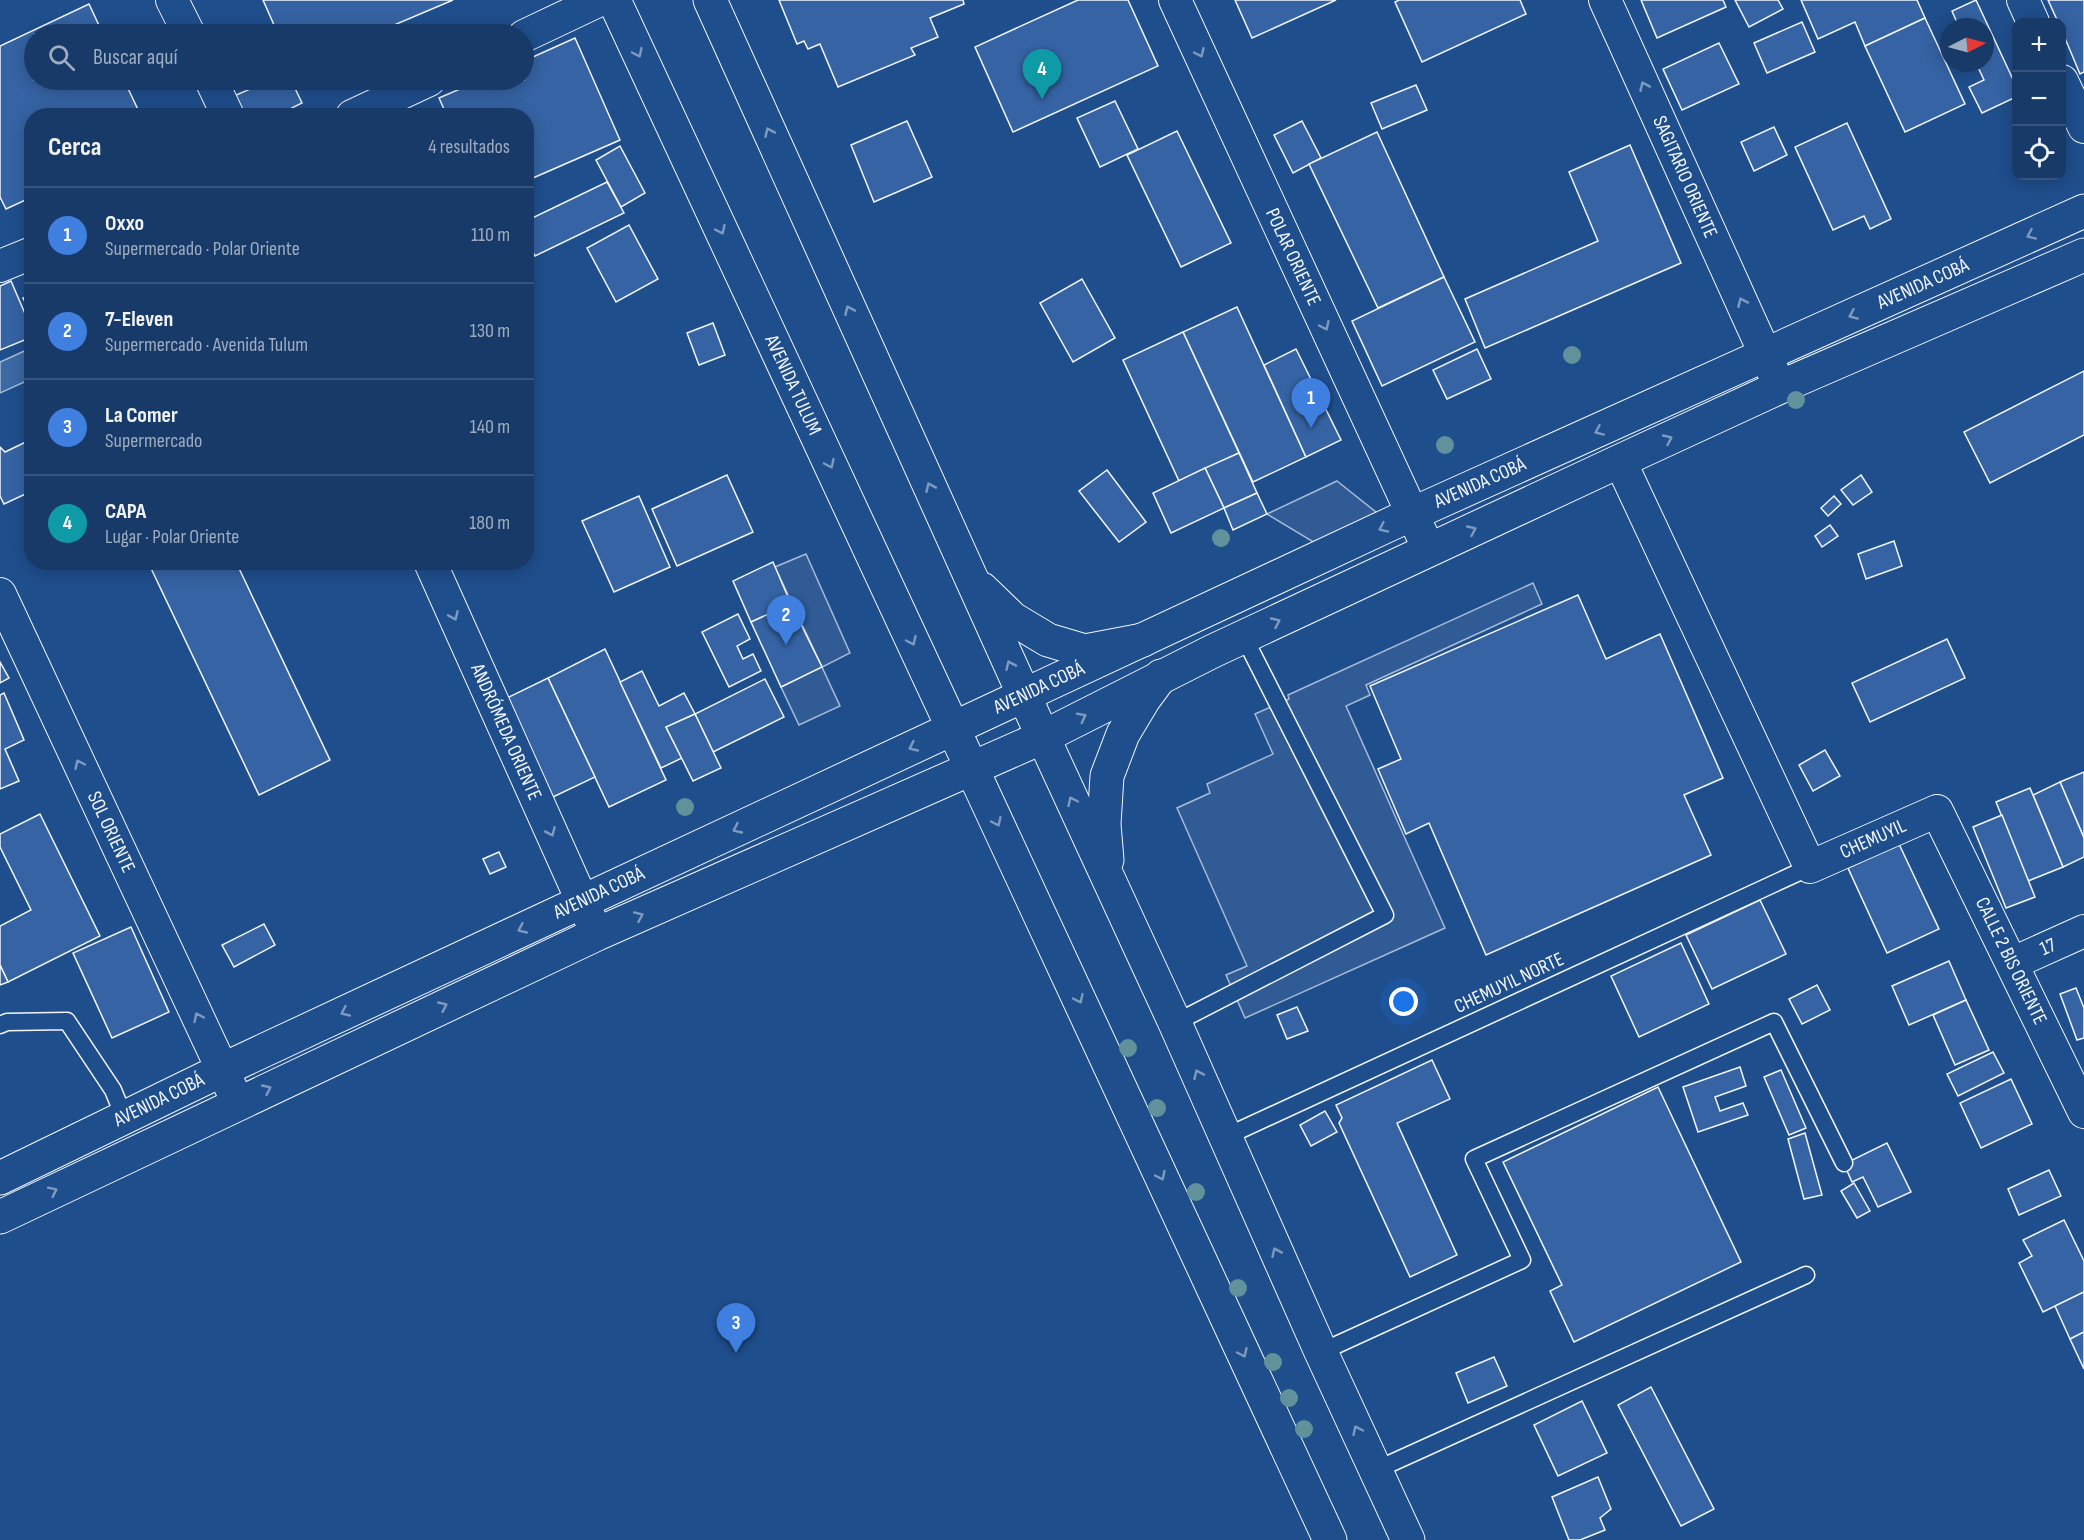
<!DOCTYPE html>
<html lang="es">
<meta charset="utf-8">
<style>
:root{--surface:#173a69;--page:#244571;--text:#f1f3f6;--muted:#9eadc0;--line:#36547d;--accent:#95b2f1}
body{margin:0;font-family:"Sofia Sans Condensed",sans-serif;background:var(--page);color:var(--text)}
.controls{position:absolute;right:18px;top:18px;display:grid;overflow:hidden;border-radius:12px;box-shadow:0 3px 15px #0003}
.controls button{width:54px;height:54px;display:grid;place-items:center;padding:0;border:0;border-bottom:2px solid var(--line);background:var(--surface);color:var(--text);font:30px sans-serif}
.compass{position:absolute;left:1940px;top:18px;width:54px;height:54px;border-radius:50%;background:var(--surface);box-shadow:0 3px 15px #0003;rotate:84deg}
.you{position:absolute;left:1404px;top:1002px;width:21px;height:21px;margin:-15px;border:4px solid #fff;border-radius:50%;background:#1a73e8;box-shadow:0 0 0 9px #1a73e833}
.badge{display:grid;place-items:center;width:39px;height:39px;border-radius:50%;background:var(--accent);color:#fff;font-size:20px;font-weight:700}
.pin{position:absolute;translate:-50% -50px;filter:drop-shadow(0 2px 3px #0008)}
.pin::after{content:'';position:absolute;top:32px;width:21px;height:18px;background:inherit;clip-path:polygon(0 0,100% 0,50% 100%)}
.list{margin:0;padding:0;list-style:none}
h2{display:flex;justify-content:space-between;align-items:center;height:78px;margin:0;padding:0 24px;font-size:26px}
h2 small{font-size:20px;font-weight:400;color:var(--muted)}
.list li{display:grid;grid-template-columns:39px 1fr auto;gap:18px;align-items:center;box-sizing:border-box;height:96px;padding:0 24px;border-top:2px solid var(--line)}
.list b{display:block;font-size:22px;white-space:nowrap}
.list p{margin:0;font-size:20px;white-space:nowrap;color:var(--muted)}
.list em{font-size:20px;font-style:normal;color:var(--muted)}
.icon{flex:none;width:33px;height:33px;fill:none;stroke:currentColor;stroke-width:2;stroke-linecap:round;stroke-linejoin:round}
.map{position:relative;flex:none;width:2084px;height:1540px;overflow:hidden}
.search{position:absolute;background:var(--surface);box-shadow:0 3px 15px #0003;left:24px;top:24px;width:510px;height:66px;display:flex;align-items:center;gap:15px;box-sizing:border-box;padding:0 21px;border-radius:33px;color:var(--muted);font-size:22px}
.panel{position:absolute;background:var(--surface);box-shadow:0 3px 15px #0003;left:24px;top:108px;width:510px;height:462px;border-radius:24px}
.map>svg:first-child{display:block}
</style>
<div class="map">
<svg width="2084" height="1540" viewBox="0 0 2084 1540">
<rect width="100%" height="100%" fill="#1f4e8c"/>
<g fill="#305b95" stroke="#a8bbd7" stroke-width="1.5">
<path d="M1337,481l54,43 -61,28 -63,-38z"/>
<path d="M806,554l44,99 -28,14 18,39 -41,19 -18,-38 41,-20 -47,-100z"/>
<path d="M1533,583l9,21 -176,81 4,10 -24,11 99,222 -200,90 -19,-43 21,-9 -70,-158 33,-15 -3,-9 66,-30 -18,-40 34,-15 -1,-4z"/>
</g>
<path fill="#3b69a3" stroke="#a8bbd7" stroke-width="1.5" d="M31,348v31l-31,14v-31z"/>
<g fill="#3563a3" stroke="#f2f6ff" stroke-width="1.5">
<path d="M263,0h190l-80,34h-95z"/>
<path d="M779,0h184l1,4 -34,14 8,19 -27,11 4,7 -77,32 -18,-43 -12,5 -4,-8 -7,3z"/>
<path d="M1078,0h50l30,66 -145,66 -38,-85z"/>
<path d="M1235,0h101l-84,38z"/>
<path d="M1399,0h121l6,14 -104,48 -27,-60z"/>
<path d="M1641,0h82l3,7 -69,31z"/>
<path d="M1735,0h43l5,9 -34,18z"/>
<path d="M1801,0h116l8,18 -60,28 -10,-24 -37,17z"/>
<path d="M1976,0l40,86v11l-34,16 -13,-26 15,-7 -8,-17h9v-36h-26l-7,-16z"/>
<path d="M2048,0h36v72l-4,2 -18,-43v-9h-4z"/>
<path d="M89,4l14,30h-69v46h90l17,36h-109v81l-26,12 -6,-12v-151z"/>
<path d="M1925,18l40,86 -60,28 -40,-86z"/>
<path d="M1802,22l13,30 -48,21 -13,-30z"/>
<path d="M575,38l45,102 -94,41v-65h-79l-8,-18 42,-18h43v-19z"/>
<path d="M1719,43l20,41 -57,26 -19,-41z"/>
<path d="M271,80h20l11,23 -26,13h-33l-9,-20z"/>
<path d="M1416,85l11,25 -45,19 -11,-26z"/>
<path d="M1115,101l23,48 -38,18 -23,-49z"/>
<path d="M907,121l25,56 -58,25 -23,-57z"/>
<path d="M1302,121l19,37 -28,15 -19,-38z"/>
<path d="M1847,123l44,96 -21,10 -6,-13 -31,14 -38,-83z"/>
<path d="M1774,127l13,28 -33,16 -13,-29z"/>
<path d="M1177,131l54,112 -50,24 -54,-112z"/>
<path d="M1377,132l67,145 -66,31 -69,-144z"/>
<path d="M1630,145l51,118 -196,85 -20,-49 133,-58 -29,-69z"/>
<path d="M620,146l25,47 -24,14 -25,-47z"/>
<path d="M607,182l17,31 -89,43 -9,-19v-16z"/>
<path d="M629,225l29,54 -42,23 -29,-54z"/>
<path d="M1444,277l31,65 -93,44 -30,-65z"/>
<path d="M1082,279l33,59 -42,24 -33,-59z"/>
<path d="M11,281l21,49v7l-32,13v-64z"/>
<path d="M32,294v22l-9,-18z"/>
<path d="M1237,307l69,150 -53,25 -70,-150z"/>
<path d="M713,323l12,32 -26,10 -12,-32z"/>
<path d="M1183,332l56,121 -60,28 -56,-121z"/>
<path d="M1296,349l45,91 -35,17 -42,-92z"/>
<path d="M1477,349l14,30 -44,20 -14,-29z"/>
<path d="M2084,371v64l-94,48 -26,-51z"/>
<path d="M32,439v52l-28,13 -4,-8v-49l5,5z"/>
<path d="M1239,453l18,40 -33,15 -19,-40z"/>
<path d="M1205,468l19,40 -53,25 -18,-40z"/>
<path d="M1107,470l39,52 -27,20 -40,-51z"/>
<path d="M727,475l26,57 -76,34 -25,-57z"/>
<path d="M1861,475l11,17 -19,13 -12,-15z"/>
<path d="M1257,493l10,21 -34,16 -9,-22z"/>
<path d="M639,496l31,71 -56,25 -32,-71z"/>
<path d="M1834,496l7,8 -13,12 -7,-8z"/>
<path d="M1830,525l8,11 -16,11 -7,-11z"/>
<path d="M1894,541l8,25 -36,13 -8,-25z"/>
<path d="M148,562h88l94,198 -71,35z"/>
<path d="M773,562l18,42 -40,18 -18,-41z"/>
<path d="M1578,595l28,64 54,-25 63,144 -39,17 27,60 -225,100 -57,-132 -23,11 -28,-65 23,-10 -31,-73z"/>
<path d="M791,604l31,63 -41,20 -30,-65z"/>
<path d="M738,614l12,25 -13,7 6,13 10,-5 8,17 -32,16 -27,-55z"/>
<path d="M1947,639l18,39 -95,44 -18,-39z"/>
<path d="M605,649l61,131 -57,27 -61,-129z"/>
<path d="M0,662l9,16 -9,5z"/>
<path d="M642,671l17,35 25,-13 11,21 -29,13 16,31 -21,10 -41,-86z"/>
<path d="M548,678l47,99 -42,20 -46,-99z"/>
<path d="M765,679l19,38 -71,35 -18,-38z"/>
<path d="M4,693l20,47 -19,9 14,32 -19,8v-94z"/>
<path d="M695,714l26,54 -28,13 -27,-54z"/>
<path d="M1825,750l15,26 -27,15 -14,-26z"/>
<path d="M2084,772v66l-24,-56z"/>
<path d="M2060,782l24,56v19l-21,10 -30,-72z"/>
<path d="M2030,788l33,79 -35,14 -32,-79z"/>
<path d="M40,814l60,122 -92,46 -8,-17v-39l31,-16 -31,-63v-13z"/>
<path d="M2002,815l33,82 -29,11 -33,-81z"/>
<path d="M1899,844l40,85 -52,24 -39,-85z"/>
<path d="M499,852l7,15 -16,7 -7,-15z"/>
<path d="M1760,900l26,54 -74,35 -26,-54z"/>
<path d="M264,924l11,21 -41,22 -12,-22z"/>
<path d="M131,927l38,85 -57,26 -39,-85z"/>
<path d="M1681,943l28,61 -70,33 -28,-61z"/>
<path d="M1949,961l17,39 -57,25 -17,-39z"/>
<path d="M0,965l8,17 -8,3z"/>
<path d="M1817,985l13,25 -28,14 -13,-25z"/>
<path d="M2076,988l8,20v30l-7,2 -17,-46z"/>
<path d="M1966,1000l23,50 -34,15 -22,-50z"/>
<path d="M1297,1007l11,24 -21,8 -10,-24z"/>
<path d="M1993,1052l11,21 -46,23 -11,-22z"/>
<path d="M1432,1060l18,39 -53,24 60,132 -47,22 -71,-154 3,-5 -6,-13z"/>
<path d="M1740,1067l6,19 -31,11 5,14 23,-8 5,12 -50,17 -15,-45z"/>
<path d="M1781,1070l25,58 -17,7 -25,-58z"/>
<path d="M2011,1079l21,45 -51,24 -21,-45z"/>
<path d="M1658,1087l83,175 -167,80 -24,-51 12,-6 -59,-123z"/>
<path d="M1325,1111l12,21 -26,14 -11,-21z"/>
<path d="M1805,1133l17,62 -18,4 -16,-60z"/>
<path d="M1887,1143l24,49 -33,15 -15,-30 -11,5 -8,-18z"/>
<path d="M2049,1170l12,26 -42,19 -11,-26z"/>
<path d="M1854,1183l16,28 -13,7 -16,-27z"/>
<path d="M2064,1220l20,41v31l-41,20 -24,-49 13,-7 -9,-16z"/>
<path d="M2084,1292v40l-14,7 -15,-33z"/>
<path d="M2084,1332v37l-14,-30z"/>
<path d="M1494,1357l13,29 -39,17 -12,-30z"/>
<path d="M1651,1387l63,122 -33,17 -63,-121z"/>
<path d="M1582,1401l25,52 -49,23 -24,-51z"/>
<path d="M1598,1477l13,32 -11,9 5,12 -25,10h-11l-17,-43z"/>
</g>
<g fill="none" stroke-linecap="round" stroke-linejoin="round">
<defs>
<g id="service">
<path d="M1175,1023l210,-108 -141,-278"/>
<path d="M0,1025l7,-3 60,-1 46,69 11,27"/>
<path d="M1225,1137l585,-270"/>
<path d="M1321,1352l201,-92 -48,-101 300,-137 70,141"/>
<path d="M1376,1470l430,-195"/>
</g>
<g id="minor">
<path d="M172,0l17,34"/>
<path d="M1175,0l254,550"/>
<path d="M1605,0l175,387"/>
<path d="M2023,0l10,22"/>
<path d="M524,36l76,-36"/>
<path d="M211,80l17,36"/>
<path d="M2062,81l22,46"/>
<path d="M352,116l77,-36"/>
<path d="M0,266l32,-13"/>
<path d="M1620,461l190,406 127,-56 147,301"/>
<path d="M430,562l167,372"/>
<path d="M0,594l238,509"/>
<path d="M2013,963l71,-32"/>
</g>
<g id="secondary">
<path d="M0,1178l222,-108 1190,-556 672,-303"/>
<path d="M0,1217l597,-283 446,-197 170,-86 407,-190 160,-74 304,-132"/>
</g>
<g id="primary">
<path d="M614,0l358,769"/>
<path d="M710,0l333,737"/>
<path d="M982,589l31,30 35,21 37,11 58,-11"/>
</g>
<g id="trunk">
<path d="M1043,737l132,286 146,329 87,188"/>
<path d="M972,769l358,771"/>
<path d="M1107,860l-3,-36 3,-48 16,-42 21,-35 17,-23"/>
</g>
</defs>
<use href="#service" stroke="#f2f6ff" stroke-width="19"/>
<use href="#minor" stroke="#f2f6ff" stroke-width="34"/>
<use href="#secondary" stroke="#f2f6ff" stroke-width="35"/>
<use href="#primary" stroke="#f2f6ff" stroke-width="35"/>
<use href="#trunk" stroke="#f2f6ff" stroke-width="35"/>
<use href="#service" stroke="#1f4e8c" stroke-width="16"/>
<use href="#minor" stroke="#1f4e8c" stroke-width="32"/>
<use href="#secondary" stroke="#1f4e8c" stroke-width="33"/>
<use href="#primary" stroke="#1f4e8c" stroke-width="33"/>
<use href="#trunk" stroke="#1f4e8c" stroke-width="33"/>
</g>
<g fill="#61919a">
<circle cx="1572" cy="355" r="9"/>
<circle cx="1796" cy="400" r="9"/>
<circle cx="1445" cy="445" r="9"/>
<circle cx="1221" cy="538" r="9"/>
<circle cx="685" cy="807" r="9"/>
<circle cx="1128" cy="1048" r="9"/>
<circle cx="1157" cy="1108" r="9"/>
<circle cx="1196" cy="1192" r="9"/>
<circle cx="1238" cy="1288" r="9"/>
<circle cx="1273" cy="1362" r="9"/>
<circle cx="1289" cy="1398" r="9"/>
<circle cx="1304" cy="1429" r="9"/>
</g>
<defs><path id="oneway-chevron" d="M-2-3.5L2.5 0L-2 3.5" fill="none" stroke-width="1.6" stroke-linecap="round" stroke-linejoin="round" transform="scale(1.5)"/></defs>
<g stroke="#7e9ac0">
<use href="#oneway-chevron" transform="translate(638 53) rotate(65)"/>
<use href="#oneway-chevron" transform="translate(1200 53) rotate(65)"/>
<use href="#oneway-chevron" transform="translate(1644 86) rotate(-114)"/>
<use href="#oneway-chevron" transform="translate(769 132) rotate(-114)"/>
<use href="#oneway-chevron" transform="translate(721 230) rotate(65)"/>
<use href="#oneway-chevron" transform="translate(2031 235) rotate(156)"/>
<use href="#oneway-chevron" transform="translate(1742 302) rotate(-114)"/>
<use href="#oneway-chevron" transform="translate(849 310) rotate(-114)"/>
<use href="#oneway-chevron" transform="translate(1853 315) rotate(156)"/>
<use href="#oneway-chevron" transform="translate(1325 326) rotate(65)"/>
<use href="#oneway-chevron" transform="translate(1599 431) rotate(156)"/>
<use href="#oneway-chevron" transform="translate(1668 439) rotate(-25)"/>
<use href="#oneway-chevron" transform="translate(830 464) rotate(65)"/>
<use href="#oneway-chevron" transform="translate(930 487) rotate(-114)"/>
<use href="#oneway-chevron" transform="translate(1383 528) rotate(155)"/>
<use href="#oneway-chevron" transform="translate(1472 530) rotate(-25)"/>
<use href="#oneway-chevron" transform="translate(454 616) rotate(66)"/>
<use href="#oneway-chevron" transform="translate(1276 622) rotate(-25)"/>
<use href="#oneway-chevron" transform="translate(912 641) rotate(65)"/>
<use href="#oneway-chevron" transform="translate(1010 665) rotate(-114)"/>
<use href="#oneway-chevron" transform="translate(1082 717) rotate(-27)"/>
<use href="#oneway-chevron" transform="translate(913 747) rotate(155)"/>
<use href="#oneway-chevron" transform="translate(79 764) rotate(-115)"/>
<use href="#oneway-chevron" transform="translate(1072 801) rotate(-115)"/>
<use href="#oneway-chevron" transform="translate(997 822) rotate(65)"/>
<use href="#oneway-chevron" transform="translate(737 829) rotate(155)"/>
<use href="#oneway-chevron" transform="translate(551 832) rotate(66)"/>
<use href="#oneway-chevron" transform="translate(639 916) rotate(-24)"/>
<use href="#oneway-chevron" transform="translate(522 929) rotate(155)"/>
<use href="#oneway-chevron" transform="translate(1079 999) rotate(65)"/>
<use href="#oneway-chevron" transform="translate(443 1006) rotate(-25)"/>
<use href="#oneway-chevron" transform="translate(345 1012) rotate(155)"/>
<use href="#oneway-chevron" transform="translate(198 1017) rotate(-115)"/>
<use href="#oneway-chevron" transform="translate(1198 1074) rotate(-114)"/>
<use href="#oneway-chevron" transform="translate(267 1089) rotate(-25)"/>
<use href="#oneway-chevron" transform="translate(1161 1176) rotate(65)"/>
<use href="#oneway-chevron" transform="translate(53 1191) rotate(-26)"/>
<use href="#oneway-chevron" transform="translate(1276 1252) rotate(-114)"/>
<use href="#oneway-chevron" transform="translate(1243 1353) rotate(65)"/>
<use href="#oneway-chevron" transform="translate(1357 1430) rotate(-115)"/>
</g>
<g text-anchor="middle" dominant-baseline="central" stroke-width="4.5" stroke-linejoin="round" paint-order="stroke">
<g font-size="20" fill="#f2f6ff" stroke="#1f4e8c">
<text transform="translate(1685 177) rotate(66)">SAGITARIO ORIENTE</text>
<text transform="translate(1293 257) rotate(65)">POLAR ORIENTE</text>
<text transform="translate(1923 284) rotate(-24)">AVENIDA COBÁ</text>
<text transform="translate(793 385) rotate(65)">AVENIDA TULUM</text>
<text transform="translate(1480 483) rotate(-24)">AVENIDA COBÁ</text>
<text transform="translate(1039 688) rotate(-25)">AVENIDA COBÁ</text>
<text transform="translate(506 732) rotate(66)">ANDRÓMEDA ORIENTE</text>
<text transform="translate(111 832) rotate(65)">SOL ORIENTE</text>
<text transform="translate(1873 839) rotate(-24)">CHEMUYIL</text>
<text transform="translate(599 893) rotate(-25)">AVENIDA COBÁ</text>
<text transform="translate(2048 947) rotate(-24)">17</text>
<text transform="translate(2011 961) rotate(64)">CALLE 2 BIS ORIENTE</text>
<text transform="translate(1509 983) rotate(-25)">CHEMUYIL NORTE</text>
<text transform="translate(159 1100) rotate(-26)">AVENIDA COBÁ</text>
</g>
</g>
</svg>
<div class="controls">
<button>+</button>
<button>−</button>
<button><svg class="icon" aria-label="locate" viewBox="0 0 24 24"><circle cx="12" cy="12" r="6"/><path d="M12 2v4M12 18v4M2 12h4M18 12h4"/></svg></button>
</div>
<svg class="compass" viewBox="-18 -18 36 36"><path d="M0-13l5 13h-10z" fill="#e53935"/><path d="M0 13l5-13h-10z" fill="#9eadc0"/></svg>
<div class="you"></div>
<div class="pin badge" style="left:1311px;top:428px;background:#3f7fe0">1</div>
<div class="pin badge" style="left:786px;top:645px;background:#3f7fe0">2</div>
<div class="pin badge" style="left:736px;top:1353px;background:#3f7fe0">3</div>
<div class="pin badge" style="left:1042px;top:99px;background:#0f9aa8">4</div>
<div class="search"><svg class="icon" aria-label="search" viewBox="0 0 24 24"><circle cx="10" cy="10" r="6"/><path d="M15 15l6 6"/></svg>Buscar aquí</div>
<section class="panel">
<h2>Cerca<small>4 resultados</small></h2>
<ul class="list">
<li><span class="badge" style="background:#3f7fe0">1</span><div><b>Oxxo</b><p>Supermercado · Polar Oriente</p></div><em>110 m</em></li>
<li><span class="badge" style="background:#3f7fe0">2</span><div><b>7-Eleven</b><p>Supermercado · Avenida Tulum</p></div><em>130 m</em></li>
<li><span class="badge" style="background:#3f7fe0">3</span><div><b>La Comer</b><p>Supermercado</p></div><em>140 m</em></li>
<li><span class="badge" style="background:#0f9aa8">4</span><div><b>CAPA</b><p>Lugar · Polar Oriente</p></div><em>180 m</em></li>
</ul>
</section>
</div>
